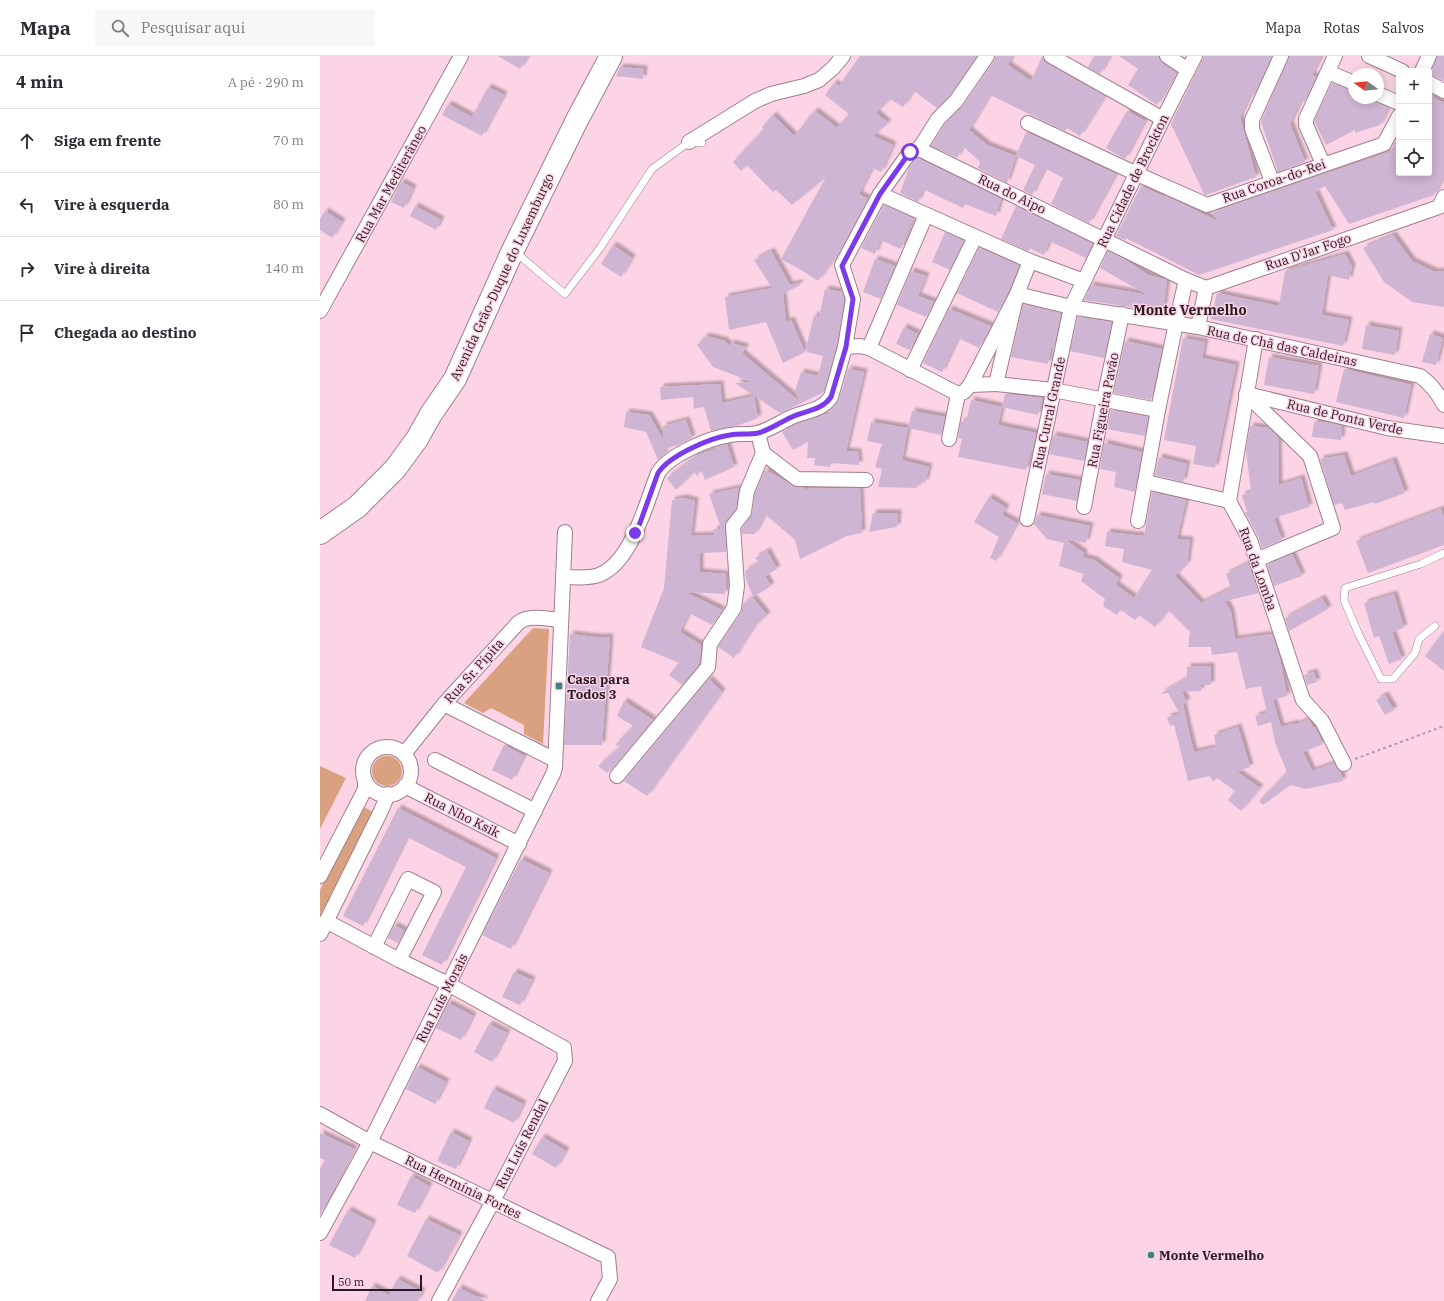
<!DOCTYPE html>
<html lang="pt">
<meta charset="utf-8">
<style>
:root{--surface:#fff;--page:#f7f7f7;--text:#2b2b33;--muted:#7c7c81;--line:#e1e1e2}
body{margin:0;font-family:"IBM Plex Serif",serif;background:var(--page);color:var(--text)}
.controls{position:absolute;right:12px;top:12px;display:grid;overflow:hidden;border-radius:4px;box-shadow:0 2px 10px #0003}
.controls button{width:36px;height:36px;display:grid;place-items:center;padding:0;border:0;border-bottom:1px solid var(--line);background:var(--surface);color:var(--text);font:20px sans-serif}
.compass{position:absolute;left:1028px;top:12px;width:36px;height:36px;border-radius:50%;background:var(--surface);box-shadow:0 2px 10px #0003;rotate:285deg}
.scale{position:absolute;left:12px;bottom:10px;width:90px;box-sizing:border-box;padding-left:4px;border:2px solid #281a21;border-top:0;font-size:11px;line-height:14px;white-space:nowrap;color:#281a21;-webkit-text-stroke:3px #fcd4e5;paint-order:stroke}
.stop{position:absolute;width:12px;height:12px;margin:-9px;border:3px solid #7c3aed;border-radius:50%;background:#fff}
.stop.end{background:#7c3aed;border-color:#fff;box-shadow:0 1px 4px #0008}
.list{margin:0;padding:0;list-style:none}
h2{display:flex;justify-content:space-between;align-items:center;height:52px;margin:0;padding:0 16px;font-size:17px}
h2 small{font-size:13px;font-weight:400;color:var(--muted)}
.list li{display:grid;grid-template-columns:26px 1fr auto;gap:12px;align-items:center;box-sizing:border-box;height:64px;padding:0 16px;border-top:1px solid var(--line)}
.list b{display:block;font-size:15px;white-space:nowrap}
.list em{font-size:13px;font-style:normal;color:var(--muted)}
.icon{flex:none;width:22px;height:22px;fill:none;stroke:currentColor;stroke-width:2;stroke-linecap:round;stroke-linejoin:round}
.map{position:relative;flex:none;width:1124px;height:1245px;overflow:hidden}
header{display:flex;align-items:center;gap:24px;box-sizing:border-box;height:56px;padding:0 20px;background:var(--surface);border-bottom:1px solid var(--line)}
header strong{font-size:19px}
nav{display:flex;gap:22px;margin-inline-start:auto;font-size:14px}
.search{width:280px;height:36px;background:var(--page);display:flex;align-items:center;gap:10px;box-sizing:border-box;padding:0 14px;border-radius:4px;color:var(--muted);font-size:15px}
main{display:flex}
aside{flex:1;background:var(--surface)}
.map>svg:first-child{display:block}
</style>
<header>
<strong>Mapa</strong>
<div class="search"><svg class="icon" aria-label="search" viewBox="0 0 24 24"><circle cx="10" cy="10" r="6"/><path d="M15 15l6 6"/></svg>Pesquisar aqui</div>
<nav><a>Mapa</a><a>Rotas</a><a>Salvos</a></nav>
</header>
<main>
<aside>
<h2>4 min<small>A pé · 290 m</small></h2>
<ul class="list">
<li><svg class="icon" aria-label="ahead" viewBox="0 0 24 24"><path d="M12 20V5M6 11l6-6 6 6"/></svg><div><b>Siga em frente</b></div><em>70 m</em></li>
<li><svg class="icon" aria-label="left" viewBox="0 0 24 24"><path d="M17 20v-9H6M10 6l-5 5 5 5"/></svg><div><b>Vire à esquerda</b></div><em>80 m</em></li>
<li><svg class="icon" aria-label="right" viewBox="0 0 24 24"><path d="M7 20v-9h11M14 6l5 5-5 5"/></svg><div><b>Vire à direita</b></div><em>140 m</em></li>
<li><svg class="icon" aria-label="arrive" viewBox="0 0 24 24"><path d="M6 21V4h12l-3 4 3 4H6"/></svg><div><b>Chegada ao destino</b></div></li>
</ul>
</aside>
<div class="map">
<svg width="1124" height="1245" viewBox="0 0 1124 1245">
<defs>
<filter id="shadow"><feDropShadow dx="3.5" dy="-3.5" stdDeviation="1" flood-color="#0004"/></filter>
</defs>
<rect width="100%" height="100%" fill="#fcd4e5"/>
<g fill="#d9a17f">
<path d="M213,572l16,1 -6,115 -19,-10v-9l-33,-17 -8,5 -19,-10z"/>
<circle cx="67" cy="715" r="15"/>
<path d="M0,710l26,12 -26,51z"/>
<path d="M42,750l11,6 -53,105v-27z"/>
</g>
<g fill="#ceb5d3" filter="url(#shadow)">
<path d="M178,0h30l-8,13z"/>
<path d="M540,0h117l-28,40 -12,12 -23,-17 -11,16 -13,-8 -14,14 12,10 -15,13 20,9 -12,27 -9,-4 -13,26 9,5 -30,55 -20,27 -15,-10 -22,-12 45,-82 -34,28 -16,-15 -3,2 -26,-27 -6,6 -8,-9 31,-33 -2,-2 11,-12 21,21 11,-13 -1,-1 11,-11 22,17 12,-14 -24,-19 9,-12 5,3z"/>
<path d="M675,0h17l-4,9 23,16 11,-24 5,6 58,33 -25,40 -13,-8 -2,3 -75,-36 -21,35 18,15 29,11 -9,27 -29,-15 2,-6 -17,-16 -6,12 -26,-12 14,-22 18,-18 31,-45z"/>
<path d="M774,0h16l-10,18 -12,-7z"/>
<path d="M799,0h40l3,7 14,9 -19,33 -29,-20 10,-16z"/>
<path d="M884,0h68l-19,41 -2,-4 -11,24 16,60 -50,18 -2,-1 -33,-70z"/>
<path d="M969,0h32l-9,19 4,2 -12,26 -2,-5 -12,26 15,38 -27,10 -17,-50z"/>
<path d="M1117,0h7v25l-14,-7z"/>
<path d="M300,11l24,2 -1,10 -27,-3z"/>
<path d="M1012,27l22,9v6h14l20,10 -8,17 -25,8v-3l-29,15 -12,-24z"/>
<path d="M168,31l16,8 -22,41 -40,-21 6,-11 24,13z"/>
<path d="M1109,40l15,7v73l-10,19 -85,29 -24,-38 -10,6 18,38 -134,45 -73,-37 -1,2 -9,-4 25,-50 24,11 1,-1 51,25 -4,-9 177,-60 9,-16v37h30z"/>
<path d="M807,55l18,10 -20,38 -19,-11z"/>
<path d="M706,76l90,42 -27,49 -38,-19 12,-26 -18,-10 -13,27 -9,-5 12,-25 -19,-9z"/>
<path d="M598,102l83,41 -5,17 -31,-12 -2,4 -40,-19 -5,13 -18,-9 9,-25 6,-9z"/>
<path d="M81,126l12,6 -9,20 -13,-6z"/>
<path d="M564,149l29,13 -12,31 -21,-9 -5,14 -14,-6z"/>
<path d="M95,150l26,14 -5,10 -26,-14z"/>
<path d="M696,150l77,38 -7,14 -37,-17 -5,14 -13,-6v-1l-3,3 -27,-12z"/>
<path d="M5,155l17,11 -10,16 -12,-8v-11z"/>
<path d="M625,176l19,9 -14,29 -18,-8z"/>
<path d="M1073,179l19,26 23,11 9,-1v36l-32,-5 -28,-20 -21,-34z"/>
<path d="M293,189l19,13 -11,19 -20,-13z"/>
<path d="M659,192l40,17 -9,23 -12,24 -41,-19z"/>
<path d="M451,195l19,34 9,-2 1,2 -17,9 3,28 5,-2 14,32 -22,11 -17,-41 -37,8 -4,-33 47,-9 -18,-28z"/>
<path d="M788,195l16,8 24,16 19,5 -4,32 -79,-12 7,-15 57,10 -48,-27z"/>
<path d="M1025,198l7,13 -3,13 -21,-5 -6,40 27,5 -6,26 -132,-27 6,-26 62,13 6,-35z"/>
<path d="M555,203l20,7 -14,33 -18,-7z"/>
<path d="M591,215l15,5 -8,20 16,6 -8,15 -29,-12z"/>
<path d="M505,233l17,3 2,8 -7,45 -13,47 -44,21 -45,-30 17,-1 -39,-15 -16,-22 9,-9 19,5 6,7 -1,-5 16,4 -4,6 58,49 -5,-11 6,-19 17,4 5,-20 -16,-4 1,-2 -3,2 9,-37 5,2z"/>
<path d="M703,248l38,9 -7,35 -3,-1 -3,17 -37,-7z"/>
<path d="M629,253l42,17 -12,22 -21,-10 -16,34 -19,-9z"/>
<path d="M758,261l34,5 -8,36 -34,-7z"/>
<path d="M1046,269l33,6 -4,24 -33,-6z"/>
<path d="M584,271l14,7 -8,16 -14,-6z"/>
<path d="M1110,278l13,4 -7,27 -14,-3z"/>
<path d="M863,282l22,4 -3,16 34,7 -21,103 -22,-4 3,-18 -32,-6z"/>
<path d="M805,285l37,8 -11,51 -37,-7z"/>
<path d="M949,301l50,9 -5,28 -50,-9z"/>
<path d="M528,313l16,3 -18,79 12,1 1,13 -28,-2 -1,4 -16,-2 1,-7h-8l1,-16 -15,8 -11,-18 15,-8 28,-10h3l1,-3 10,-11z"/>
<path d="M1024,313l67,16 -7,33 -68,-16z"/>
<path d="M400,328l2,19 32,-7 4,22 -22,8 -25,5 -7,-24 -10,2 -1,-12 -32,3 -1,-13z"/>
<path d="M685,338l37,4 -4,17 -36,-8z"/>
<path d="M651,344l31,7 -4,18 38,8 -4,18h-1l-5,19 -68,-13 4,-18 -4,-1 3,-17 5,1z"/>
<path d="M791,354l37,7 -3,19 -38,-7z"/>
<path d="M592,355l33,6 -4,18 -33,-7z"/>
<path d="M306,356l23,3 15,26 -1,-15 23,-6 6,18 -12,6 -17,6 2,3 -7,7 -12,-28 -22,-5z"/>
<path d="M551,366l37,6 -6,32 27,7 -4,16 -6,-2 -2,7 -39,-1 4,-18 -7,-2 7,-23 -15,-3z"/>
<path d="M994,366l17,1 11,3 -1,14 -29,-3z"/>
<path d="M930,370l19,2 9,9 1,48 22,-7 8,29 -35,11 8,22 -20,8 -4,-12 -13,-24h2l-5,-17 9,-3 -5,-42z"/>
<path d="M733,379l34,7 -3,19 -35,-7z"/>
<path d="M784,387l38,9 -7,40 -21,-5 2,-15 -16,-3z"/>
<path d="M407,388l7,23 -29,13 -5,-15 -2,12 -4,-5 -18,18 -9,-12 28,-22 22,-7 -1,-2z"/>
<path d="M1024,399l7,21 42,-16 12,33 -30,11 -1,-2 -29,8 -3,-7 -8,2 -14,-46z"/>
<path d="M839,401l28,7 -4,18 -28,-7z"/>
<path d="M445,414l31,17 9,1v1l55,-1 2,45 -15,3 -47,23 -5,-19 -30,-26 -10,20h-13v-5l10,-15 3,-21z"/>
<path d="M726,418l34,6 -3,21 -35,-7z"/>
<path d="M419,432l-3,21 -7,9 -1,-3 -3,11 1,26 -26,1v19l26,2 -1,20 -40,-2 37,18 -10,15 -23,-12 -9,19 21,13v9l-4,13 -15,18 -13,-10 10,-12 -38,-16 23,-59 8,-88 12,-2 11,3 -4,35 23,-1v-6h7l-12,-35z"/>
<path d="M832,436l34,8 -9,39 13,1 -3,24 -12,12 26,27 30,-15 -5,-14 22,-11 11,30 -34,8 6,11 4,27 37,-5 8,25 7,37 -14,4 8,27 14,-4v2l14,-6 4,9 2,-1 8,17 -20,8 9,19 22,-8 6,8 3,10 -37,8 -16,-4 -27,20 -4,-4 28,-29 -12,-29 -4,-21 -13,4 -3,-10 12,-3 -6,-27 -15,3 -9,-37 -25,3 -1,-8h-23l2,-15 -22,-22 -13,17 -16,-12 -4,5 -15,-11 -3,6 -14,-9 2,-7 -24,-18 3,-7 -25,-8 5,-23 -17,-4 -13,-15 3,-9 53,11 -4,17 -22,-4 20,14 -1,4 11,3 25,18 -3,7 18,13 18,-28 -30,-8 2,-13 -19,-3 2,-14 37,4z"/>
<path d="M669,441l17,11 -4,7 15,8 -21,38 -6,-3 9,-21 -25,-15z"/>
<path d="M1121,453l3,8v28l-76,28 -12,-32z"/>
<path d="M553,457h25l-1,14 -28,5z"/>
<path d="M447,495l10,18 -12,7 6,10 -18,11 -6,-15 -2,-11 14,-8 -4,-5z"/>
<path d="M972,498l10,22 -28,10 -7,-21z"/>
<path d="M1074,538l10,34 -12,4 10,27 -13,5 -10,-28 -5,2 -10,-35z"/>
<path d="M432,541l15,18 -14,13 -19,30 -16,-11 23,-34 2,-9z"/>
<path d="M1002,542l6,11 -39,22 -4,-13z"/>
<path d="M1124,575v40l-19,-15z"/>
<path d="M250,578l25,3h15l-8,108h-38z"/>
<path d="M891,610v19h-10v6l-19,1 5,10 -4,2 5,24 6,24 22,-5 -2,-12 24,-8 12,40 -13,5 23,16 -19,23 -13,-11 7,-9 -18,-13 -4,4 -3,-6 -22,5 -14,-56 -4,1 -3,-9 13,-3 -12,-21 -8,1 27,-16v-11z"/>
<path d="M994,616l3,10 -10,3 -3,-10z"/>
<path d="M389,623l13,13 -75,104 -23,-15z"/>
<path d="M1065,639l9,15 -9,5 -9,-15z"/>
<path d="M304,645l29,19 -40,47 -6,6 -9,-7 23,-20 -6,-1 18,-19 -16,-10z"/>
<path d="M184,689l20,11 -12,24 -20,-10z"/>
<path d="M78,752l98,50 -54,107 -20,-10 44,-88 -59,-30 -44,89 -20,-10z"/>
<path d="M201,803l28,14 -38,76 -29,-14z"/>
<path d="M74,869l11,6 -7,12 -10,-5z"/>
<path d="M194,916l18,8 -12,25 -18,-8z"/>
<path d="M128,947l25,13 -12,24 -25,-12z"/>
<path d="M169,968l18,9 -15,29 -18,-10z"/>
<path d="M97,1011l29,15 -11,22 -29,-15z"/>
<path d="M173,1033l30,15 -9,19 -30,-15z"/>
<path d="M131,1076l18,9 -13,28 -19,-8z"/>
<path d="M0,1077l34,16 -34,66v-46l5,-9 -5,-2z"/>
<path d="M222,1081l24,14 -10,17 -24,-14z"/>
<path d="M91,1120l18,10 -14,27 -18,-8z"/>
<path d="M28,1154l25,13 -18,35 -26,-13z"/>
<path d="M106,1163l33,16 -21,38 -31,-17z"/>
<path d="M77,1223l25,13 -4,9h-53l7,-15 17,9z"/>
<path d="M139,1232l27,13h-34z"/>
</g>
<g fill="none" stroke-linecap="round" stroke-linejoin="round">
<defs>
<g id="service">
<path d="M194,195l51,43 35,-46 52,-79 37,-27 13,1"/>
<path d="M1115,570l-16,13 -4,14 -22,26h-12l-22,-44 -15,-35 1,-12 76,-24 23,-11"/>
</g>
<g id="minor">
<path d="M731,0l112,63"/>
<path d="M847,0l21,14"/>
<path d="M1049,0l33,15"/>
<path d="M1102,15l7,-15"/>
<path d="M1008,16l26,11"/>
<path d="M1109,27l15,8"/>
<path d="M1058,38l21,9"/>
<path d="M708,67l109,51 70,31 177,-61 15,-28"/>
<path d="M369,86l66,-41 16,-7 33,-8 15,-6 14,-12 10,-12"/>
<path d="M599,93l267,131 20,8"/>
<path d="M599,93l19,-30 18,-18 31,-45"/>
<path d="M1003,108l-17,-39v-6l29,-63"/>
<path d="M952,125l-20,-52v-9l29,-64"/>
<path d="M560,138l150,67"/>
<path d="M886,232l233,-81 5,-10"/>
<path d="M0,255l141,-255"/>
<path d="M878,271l8,-39"/>
<path d="M936,283l-27,162 21,39 53,160 19,21 22,43"/>
<path d="M525,291l8,-48 -11,-34 38,-71 30,-42 9,-3"/>
<path d="M549,292l57,-133"/>
<path d="M590,314l65,-133"/>
<path d="M676,328l57,6 105,20"/>
<path d="M650,329l26,-1 21,-90 13,-33 54,20"/>
<path d="M926,338l64,62 23,72 -77,32"/>
<path d="M927,338l140,34 57,8"/>
<path d="M629,383l9,-45"/>
<path d="M443,397l34,26 69,1"/>
<path d="M826,426l83,19"/>
<path d="M764,451l20,-108 18,-85"/>
<path d="M707,463l44,-212 13,-26 79,-162 32,-63"/>
<path d="M818,465l20,-111 18,-87 10,-43"/>
<path d="M243,521c11,0 25,2 36,-2 33,-13 47,-72 59,-102 11,-18 51,-35 72,-38 9,-2 19,0 27,-2 13,-3 25,-12 37,-17 14,-5 28,-6 37,-19l14,-50 15,-1 9,2 89,46 6,-2 6,-7 47,-91 54,13 127,20 222,49c11,8 18,17 24,29"/>
<path d="M124,648l111,56"/>
<circle cx="67" cy="715" r="24"/>
<path d="M84,698l40,-50 74,-81c11,-9 29,-4 42,-3"/>
<path d="M115,704l100,51"/>
<path d="M297,720l91,-109 2,-23 24,-36 3,-22 -4,-60 11,-14 3,-21 16,-38 -5,-20"/>
<path d="M85,730l114,58"/>
<path d="M0,820l39,-75 6,-12v-9"/>
<path d="M6,865l73,39 49,24 116,64 1,13 -72,140 -54,100"/>
<path d="M0,878l61,-123 7,-17"/>
<path d="M54,891l34,-68 26,13 -35,68"/>
<path d="M0,1058l50,28 238,115 2,22 -12,22"/>
<path d="M0,1177l50,-91 183,-368 2,-6 10,-236"/>
</g>
<path id="primary" d="M0,477l37,-26 38,-38 22,-30 14,-25 24,-35 58,-129 64,-130 34,-64"/>
</defs>
<use href="#service" stroke="#a27e8e" stroke-width="8"/>
<use href="#minor" stroke="#a27e8e" stroke-width="16"/>
<use href="#primary" stroke="#a27e8e" stroke-width="24"/>
<path stroke="#b798a5" stroke-width="2" stroke-dasharray="3 3" stroke-linecap="butt" d="M1035,703l89,-33"/>
<use href="#service" stroke="#fff" stroke-width="7"/>
<use href="#minor" stroke="#fff" stroke-width="14"/>
<use href="#primary" stroke="#fff" stroke-width="22"/>
</g>
<g fill="none" stroke-linecap="round" stroke-linejoin="round">
<path stroke="#7c3aed" stroke-width="5" d="M315,477l5,-10 18,-50c11,-17 51,-35 72,-38 9,-2 19,0 28,-2 12,-3 24,-12 36,-17 14,-6 28,-6 37,-19l15,-50 7,-48 -11,-33 38,-72 30,-42"/>
</g>
<g fill="#3a8385" stroke="#fcd4e5" stroke-width="1.5">
<rect x="235" y="626" width="8" height="8" rx="2"/>
<circle cx="831" cy="1199" r="4"/>
</g>
<g text-anchor="middle" dominant-baseline="central" stroke-width="3" stroke-linejoin="round" paint-order="stroke">
<g font-size="13" fill="#281a21" stroke="#fcd4e5">
<text transform="translate(813 125) rotate(-64)">Rua Cidade de Brockton</text>
<text transform="translate(954 125) rotate(-19)">Rua Coroa-do-Rei</text>
<text transform="translate(71 128) rotate(-61)">Rua Mar Mediterâneo</text>
<text transform="translate(692 138) rotate(26)">Rua do Aipo</text>
<text transform="translate(988 196) rotate(-19)">Rua D'Jar Fogo</text>
<text transform="translate(182 221) rotate(-65)">Avenida Grão-Duque do Luxemburgo</text>
<text transform="translate(962 290) rotate(12)">Rua de Chã das Caldeiras</text>
<text transform="translate(783 354) rotate(-79)">Rua Figueira Pavão</text>
<text transform="translate(729 357) rotate(-78)">Rua Curral Grande</text>
<text transform="translate(1025 361) rotate(13)">Rua de Ponta Verde</text>
<text transform="translate(938 513) rotate(70)">Rua da Lomba</text>
<text transform="translate(154 615) rotate(-48)">Rua Sr. Pipita</text>
<text transform="translate(142 759) rotate(27)">Rua Nho Ksik</text>
<text transform="translate(122 942) rotate(-63)">Rua Luís Morais</text>
<text transform="translate(202 1088) rotate(-63)">Rua Luís Rendal</text>
<text transform="translate(143 1131) rotate(26)">Rua Hermínia Fortes</text>
</g>
<g font-size="13" font-weight="bold" fill="#281a21" stroke="#fcd4e5" text-anchor="start">
<text x="247" y="623">Casa para<tspan x="247" dy="15">Todos 3</tspan></text>
<text x="839" y="1199">Monte Vermelho</text>
</g>
<g font-size="14" font-weight="bold" fill="#281a21" stroke="#fcd4e5">
<text x="870" y="254">Monte Vermelho</text>
</g>
</g>
</svg>
<div class="controls">
<button>+</button>
<button>−</button>
<button><svg class="icon" aria-label="locate" viewBox="0 0 24 24"><circle cx="12" cy="12" r="6"/><path d="M12 2v4M12 18v4M2 12h4M18 12h4"/></svg></button>
</div>
<svg class="compass" viewBox="-18 -18 36 36"><path d="M0-13l5 13h-10z" fill="#e53935"/><path d="M0 13l5-13h-10z" fill="#7c7c81"/></svg>
<div class="scale">50 m</div>
<div class="stop" style="left:590px;top:96px"></div>
<div class="stop end" style="left:315px;top:477px"></div>
</div>
</main>
